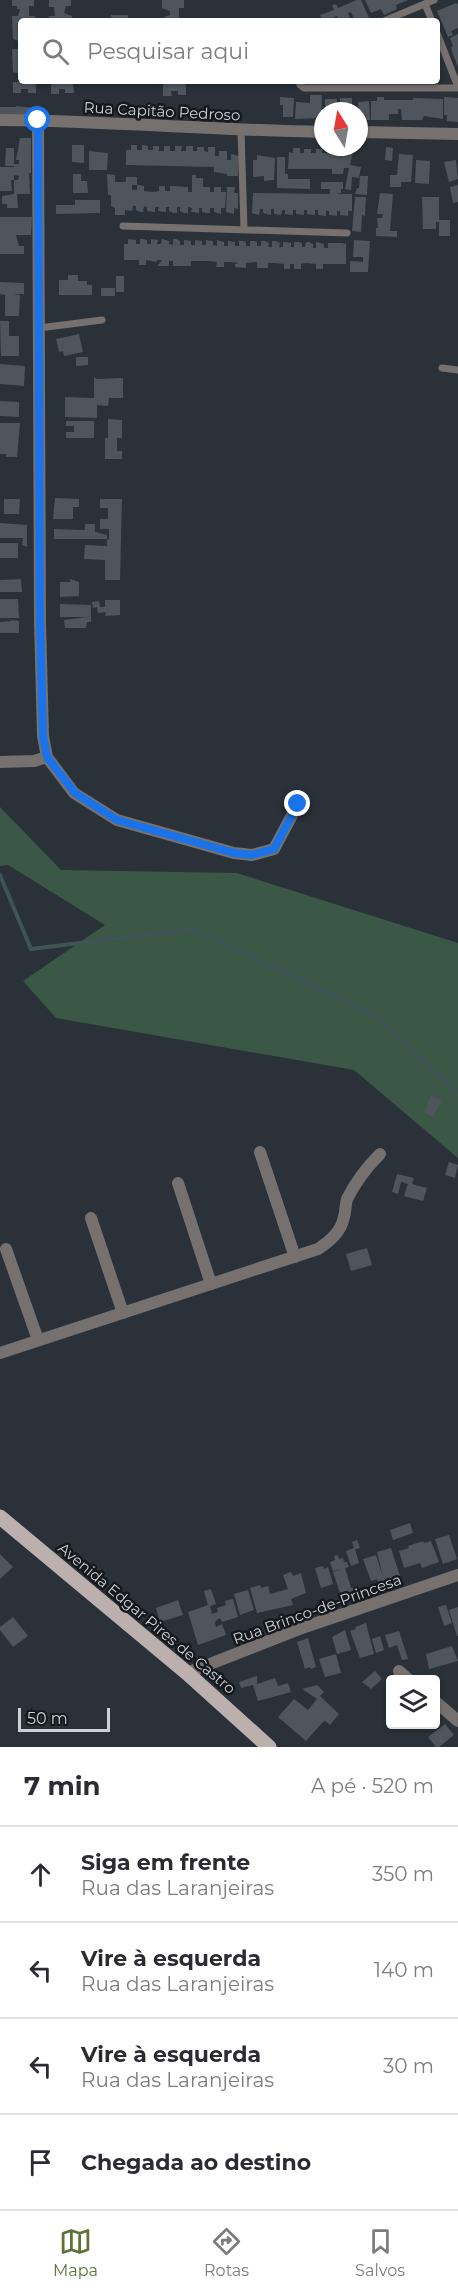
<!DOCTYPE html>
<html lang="pt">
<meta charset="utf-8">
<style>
:root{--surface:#fff;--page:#f2f2f3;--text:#2b2b33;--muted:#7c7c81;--line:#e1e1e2;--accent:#5c7335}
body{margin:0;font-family:Montserrat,sans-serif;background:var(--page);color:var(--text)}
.controls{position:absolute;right:18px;bottom:18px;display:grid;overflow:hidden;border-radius:6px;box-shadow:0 2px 4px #0004}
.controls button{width:54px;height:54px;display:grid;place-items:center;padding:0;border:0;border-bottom:2px solid var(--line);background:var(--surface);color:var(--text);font:30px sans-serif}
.compass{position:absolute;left:314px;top:102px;width:54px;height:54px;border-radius:50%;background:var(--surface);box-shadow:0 2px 4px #0004;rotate:349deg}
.scale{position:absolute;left:18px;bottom:15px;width:92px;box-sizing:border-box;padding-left:6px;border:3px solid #cdd1d6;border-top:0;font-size:16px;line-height:21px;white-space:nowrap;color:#cdd1d6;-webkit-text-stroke:4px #15181c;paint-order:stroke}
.stop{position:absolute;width:18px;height:18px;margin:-14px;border:4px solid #1a73e8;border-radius:50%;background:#fff}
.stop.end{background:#1a73e8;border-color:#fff;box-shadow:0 2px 6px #0008}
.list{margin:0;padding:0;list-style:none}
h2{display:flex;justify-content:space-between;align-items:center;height:78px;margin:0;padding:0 24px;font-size:26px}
h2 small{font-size:20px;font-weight:400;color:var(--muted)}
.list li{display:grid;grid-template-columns:39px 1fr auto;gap:18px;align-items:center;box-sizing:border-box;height:96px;padding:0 24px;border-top:2px solid var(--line)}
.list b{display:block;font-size:22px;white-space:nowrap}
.list p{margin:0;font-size:20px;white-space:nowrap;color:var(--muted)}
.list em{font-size:20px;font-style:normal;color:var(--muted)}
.icon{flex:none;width:33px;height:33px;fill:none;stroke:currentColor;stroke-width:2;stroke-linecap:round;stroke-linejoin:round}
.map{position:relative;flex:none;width:458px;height:1747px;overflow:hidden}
.search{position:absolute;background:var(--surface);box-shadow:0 2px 4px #0004;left:18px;right:18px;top:18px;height:66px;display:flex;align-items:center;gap:15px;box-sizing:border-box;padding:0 21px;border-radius:6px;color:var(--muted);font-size:22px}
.sheet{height:462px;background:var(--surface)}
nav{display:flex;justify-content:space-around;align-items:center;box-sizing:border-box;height:84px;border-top:2px solid var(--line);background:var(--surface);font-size:16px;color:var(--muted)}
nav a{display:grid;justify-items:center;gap:3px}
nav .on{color:var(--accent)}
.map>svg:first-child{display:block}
</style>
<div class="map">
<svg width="458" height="1747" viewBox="0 0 458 1747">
<rect width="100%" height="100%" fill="#2a3138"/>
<path fill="#3b5746" d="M0,807l61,63 176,3 221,70v215l-104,-88 -298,-52 -33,-37 82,-56 -97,-60 -8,1z"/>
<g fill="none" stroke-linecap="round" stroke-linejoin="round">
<path stroke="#3e5457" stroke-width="4" d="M0,875l31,74 163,-20 184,88 80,78"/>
</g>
<g fill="#4e555d">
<path d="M12,0h22v6h-5v10h6v5h-14v21l-8,-3 -1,-23h6l2,-7h-3v-3h-5z"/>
<path d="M49,0h22v6h-5l-2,7 8,3v5h-23v-5h6l-1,-9h-5z"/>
<path d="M162,0h22v8h-5v10h5v3h-22v-3l8,-3v-4l-8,-3z"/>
<path d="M357,0h4l9,20 -6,1 -1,-3 -8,3 -4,-9 -3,1 3,8h-12l-2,-5 -3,1 2,4h-13l-3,-6 14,-5 -2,-5 4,-1 2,4z"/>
<path d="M365,0h43l-12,5 1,4 -13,6 -3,-6 -10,4z"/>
<path d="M456,3l2,1v24l-7,3 2,4 -5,2 -11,-26z"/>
<rect x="111" y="15" width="17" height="6"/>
<path d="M458,34v33l-6,-15 -1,-5 2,-1 -3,-8z"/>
<path d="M18,46l3,1v27l-8,-2 -1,-23h6z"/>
<path d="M19,79l17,3v11h-8v-4h-7v4h-8v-11h6z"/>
<path d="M56,81l17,1 1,11h-9v-4h-6v5h-8v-12z"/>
<path d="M169,81h11v3h6v11h-8v-4h-7l1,5h-9v-12h6z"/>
<path d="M310,95h12l-1,23 -26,1 1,-17 14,1z"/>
<path d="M280,97l14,1 -1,19h-10v-12h-3z"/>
<path d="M377,97h7v3h29v-2l30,1v20l-19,-3 -2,4h-20l-1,-11h-3v5h-9v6h-18v-19h6z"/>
<path d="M444,97l14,1v24l-11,-1v-6h-3z"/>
<rect x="340" y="98" width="12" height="13"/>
<path d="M325,99h12l-1,12h-11z"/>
<path d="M369,101l1,19h-11l-1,-18z"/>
<path d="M16,106l19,2v9l-35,-1v-9h16z"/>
<path d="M20,138h11v35h-2l1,21h-13l1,14h-11v-4h-5v-8l12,-2v-14h4l1,-4 -5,-1v5h-3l1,11h-12v-24h14v-1h-9l1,-18h8v16h5v-4h-3z"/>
<path d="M72,145h12v18l-12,-1z"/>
<path d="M131,145h6v5h5v-5l6,1v4h5v-4h6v5h5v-5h6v5h5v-5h7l-1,5h5v-5h7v5h4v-4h7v4l4,1v-5h7v9h4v-5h8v9h4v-6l8,2 -1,20h-11v-2l-13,-2v-5l-88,-2v-15h5z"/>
<path d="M344,147h10l-4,18 11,2 -2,11 -7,-1 -1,13 -6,-1 4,-21h-5l-1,6h-11v-5h-44l1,-17 4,1v-5h7v5h4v-4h7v4h5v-4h6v4h5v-4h6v5h5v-5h6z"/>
<path d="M386,147l7,1 -1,13 -7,-1z"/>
<path d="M89,151l19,2 -1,17h-18z"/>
<path d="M399,154l14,1 -2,27h-10v5h-11v-12h7z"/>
<path d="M257,155l18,3 -1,22 -10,1v-5l-11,1v-17h4z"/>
<path d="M277,157h8v17h3v5h22v10l-33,-1z"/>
<path d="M416,160l14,1 -1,23 -14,-1z"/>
<path d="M456,160l2,19 -9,3 -5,-20z"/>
<path d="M73,174h8v7h6l1,12h-15z"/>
<path d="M107,174l8,1v7h11v-5h11v8h-5v5h5v-5l7,1v5l9,1 6,-1v-5h6v5h5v-5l18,1v5h4v-17h4v3h7v9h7v5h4v-5h7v5h5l-1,16h-4v6l-7,-2v-4h-4v5h-4l-4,-1v-4h-3v5l-8,-1 1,-4 -4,-1v6h-4l-4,-2v-4h-3v6h-4l-4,-2v-4h-3v5l-8,-1 1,-4h-4v5l-8,-1v-4l-3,-1 -1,6h-3l-4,-2v-4h-3l-1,5 -7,-1v5h-10v-7l-4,-2v-11h-3z"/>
<path d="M360,176h8l-1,19 -12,-1 2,-6h2z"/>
<path d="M321,182h22v7h-2v4l-4,1h15v17h-4v5l-8,-1v-4h-3v5l-8,-1v-4h-3v5l-8,-1v-5h-3v5l-8,-1v-4h-3v5l-8,-1v-4h-3v5l-8,-1v-4h-3l-1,5 -7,-1v-5h-3v6l-8,-2v-4h-3l-1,6 -7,-2 1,-20 77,1v-5h-9z"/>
<path d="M458,185v17l-5,1 -3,-16z"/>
<path d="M227,187h8l-1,6h4v16l-4,-1v6l-8,-2z"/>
<path d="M380,193l13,1 -3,37h7v6l-21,-1v-8h2l-1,-10h5l1,-4h-6z"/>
<path d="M355,197h11l-1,19 -3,-1 -1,17 -9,-1z"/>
<path d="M422,197h17v23h11v16h-11v-14h-3v7h-13z"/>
<path d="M75,200h25v13l-44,1v-9h19z"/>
<path d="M0,217h32l-1,18h-15l3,11h5v8h-24z"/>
<path d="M128,239l8,1v4h4v-5h3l4,1v4h4v-5l7,1 -1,4h4l1,-5 7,2v3l4,1v-6h3l4,2v4h4v-5l7,1v4h4v-5l7,1v4h4v-5l7,1v4l4,1v-6l4,1 3,1v4h4v-5l7,1v4h4v-5h4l3,1v4h4v-5h4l3,1v4h4v-5h4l4,2 -1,4h4v-6h4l4,2 -1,4h4v-5l8,1v4h3v-5h4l4,1v4h3l1,-5h3l4,2v4h3v-6l8,2v4h4v-5h14l4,1v20h-23v5h-7v-5l-10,-1 -5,1v5h-7v-5h-4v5h-6v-5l-9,-1h-7v5h-11v-6l-11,1v5l-11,-1v-3l4,-1 -8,-1h-7v5h-8l1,-5 -8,-1h-18v5h-18v-5h-4v5h-12l5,-6h-5v2l-11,-2v5h-7v-5h-15v-16h4z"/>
<path d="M354,240l16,1 -2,31h-18v-11l13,1v-5h-10z"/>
<path d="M68,275h10v6h9v4h5v10h-33v-15h9z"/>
<rect x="116" y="276" width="8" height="16"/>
<path d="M0,282l24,1v11h-11l7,1 -1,21h-14v-21l-5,-1z"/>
<rect x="101" y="288" width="14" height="8"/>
<path d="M0,321h9v15h10v20h-18z"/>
<path d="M79,334l4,18 -19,4 -1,-5 -4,1 -3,-13z"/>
<path d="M76,357h12v8l-12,1z"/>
<path d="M0,364l25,2 -1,20 -24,-2z"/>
<path d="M94,377l3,2 26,-1v20h-14l-1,8 -11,-1v13l-32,-1v-20l29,1z"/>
<path d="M0,401l19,1v15l-19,-1z"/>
<path d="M108,419l14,1v18h-5v13h5v8h-17v-21h3z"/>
<path d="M66,421h28v17h-28v-6h8v-6h-8z"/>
<path d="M0,423h20l-3,34h-11v-3h-6z"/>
<path d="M55,498l24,1v8h-6v12h-20z"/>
<path d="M4,499h16l-1,15h-15z"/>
<path d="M100,499h22l-2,81h-15v-20l-21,-1 1,-14 22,1v-6l2,-1v-10h-9v-10h8v-11h-8z"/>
<path d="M0,523l27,2v22l-5,-2 1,-7h-23z"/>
<path d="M85,524h10v8l12,3v4h-53v-10l31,1z"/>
<rect x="0" y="543" width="18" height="15"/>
<path d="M21,579l1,13h-22v-12z"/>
<path d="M70,579l9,3v14l-19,1v-15h10z"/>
<path d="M0,599h18l1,19h-19z"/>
<path d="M105,600h15v15l-15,1 1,-4 -8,1 -1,-6 -4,1 -1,-6 7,-1 1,6h5z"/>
<path d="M60,604l31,1v17h-4l-1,6h-21l-1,-8 23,-3h-27z"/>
<path d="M11,620l8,1v12h-19v-11l11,-1z"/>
<path d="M431,1095l11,6 -9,16 -9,-5z"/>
<path d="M449,1162l9,3 -3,13 -10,-3z"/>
<path d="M397,1174l17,4 -2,6 15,4 -4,13 -19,-5 4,-12 -7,-2 -3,12 -6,-2z"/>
<path d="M367,1248l5,17 -21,6 -5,-17z"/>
<path d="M410,1523l3,10 -20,7 -3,-10z"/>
<path d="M449,1535l8,24 -14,5 -8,-25z"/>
<path d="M357,1540l3,8 -5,1 4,14 -8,3 -5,-15 8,-3 -2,-6z"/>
<path d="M423,1541l1,2 7,-2 8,21 -17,6 -2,-5 -16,5 -5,-17 10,-3 -1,-2z"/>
<path d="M391,1548l9,28 -14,5 2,7 -8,2 -3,-11 -6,2 -8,-22 13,-4 7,22 -6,-25z"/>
<path d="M0,1554l13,13 -13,12z"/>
<path d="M338,1555l1,4 4,-1 1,4h3l2,5 -4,1 6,20 5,-1 3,7 -17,5 -9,-27 7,-3 -7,2 -3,-9 5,-2 -1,-4z"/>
<path d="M323,1566l1,3 4,-2 5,17 -12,4 -6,-20z"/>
<path d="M291,1572l2,4 8,-3 5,20 -15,6 2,6 -36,8 -7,-25 10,-3 1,3 7,-2 2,8 18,-5 -5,-14z"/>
<path d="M211,1589l5,15 -6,2 2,8 6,-2 -1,-4 9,-3 -1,-4 8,-2 5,18 -16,5 -2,-4 -2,1 -3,3 1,5 6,-3 4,11 -28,10 -10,-33 20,-7 -4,-14z"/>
<path d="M248,1590l6,20 -14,5 -6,-21z"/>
<path d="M178,1600l5,15 -23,7 -4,-14z"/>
<path d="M446,1605l6,18 -8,3 -6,-19z"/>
<path d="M458,1607v29h-1l-8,-26z"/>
<path d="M13,1617l15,19 -15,11 -13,-17v-3z"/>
<path d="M366,1623l8,31 -14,4 -10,-27 6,-2 -1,-2z"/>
<path d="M345,1630l6,20 -14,4 -5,-17z"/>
<path d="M399,1631l9,28 -6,1 -5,-15 -8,3 -4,-13z"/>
<path d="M380,1636l4,14 -8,3 -4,-14z"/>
<path d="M308,1638l8,29 -5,2 -1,-2 -5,2 -8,-27z"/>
<path d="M452,1646l6,15 -29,8 -3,-15z"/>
<path d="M336,1654l5,19 -16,4 -6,-18z"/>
<path d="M375,1671l7,8 -11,10 -9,-7z"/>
<path d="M257,1676v8l18,-6 3,8 10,-3 3,9 -33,9 -5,-16 -12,3 -2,-6z"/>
<path d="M317,1685l7,7 -4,4 19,18 -9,11 -5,-4 -2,1 -17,19 -28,-24 16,-18 14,11 9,-11 -15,-10z"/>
<path d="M445,1724l9,11 -15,12h-3l-8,-10z"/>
</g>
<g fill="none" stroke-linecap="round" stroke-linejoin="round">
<g stroke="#76706f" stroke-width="7">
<path d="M425,4l7,17"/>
<path d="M384,21l50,-21"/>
<path d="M437,33l21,54"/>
<path d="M300,81v4l4,3h154"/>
<path d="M241,130l3,99"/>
<path d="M123,226l224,7"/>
<path d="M39,328l63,-8"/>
<path d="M442,368l16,2"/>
</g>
<g stroke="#76706f" stroke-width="12">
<path d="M38,120l2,502 3,114 4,21 27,36 43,27 117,33 18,2 22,-6 24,-45"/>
<path d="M0,762l34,-1 13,-4"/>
<path d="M260,1152l35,105"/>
<path d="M178,1183l33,101"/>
<path d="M91,1218l32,95"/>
<path d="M6,1249l32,91"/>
<path d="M0,1353l318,-104c12,-8 23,-17 26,-32 2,-6 1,-12 3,-18 9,-18 19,-31 33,-45"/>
<path d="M399,1671l10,9"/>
<path d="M187,1673l115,-45 156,-53"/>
<path d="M436,1702l22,19"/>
</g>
<g stroke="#76706f" stroke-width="12">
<path d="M0,120c108,1 215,10 323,12"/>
<path d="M359,132l99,2"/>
</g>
<path stroke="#bbb0ad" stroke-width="15" d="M0,1517l187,156 82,74"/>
</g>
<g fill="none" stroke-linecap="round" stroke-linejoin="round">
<path stroke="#1a73e8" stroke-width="8" d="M38,120l2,502 3,114 4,21 28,36 42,27 117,33 18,2 22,-6 24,-45"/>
</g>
<g text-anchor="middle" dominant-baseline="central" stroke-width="5" stroke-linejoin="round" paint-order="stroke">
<g font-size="15" fill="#cdd1d6" stroke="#15181c">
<text transform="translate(162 111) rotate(3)">Rua Capitão Pedroso</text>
<text transform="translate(317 1609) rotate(-20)">Rua Brinco-de-Princesa</text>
<text transform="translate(147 1618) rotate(40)">Avenida Edgar Pires de Castro</text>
</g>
</g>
</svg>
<div class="controls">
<button><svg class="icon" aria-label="layers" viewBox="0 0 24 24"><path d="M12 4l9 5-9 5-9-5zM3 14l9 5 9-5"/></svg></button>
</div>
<svg class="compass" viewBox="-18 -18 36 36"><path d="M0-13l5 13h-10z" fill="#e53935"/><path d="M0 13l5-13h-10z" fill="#7c7c81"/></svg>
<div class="scale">50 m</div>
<div class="stop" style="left:38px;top:120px"></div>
<div class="stop end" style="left:298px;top:804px"></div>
<div class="search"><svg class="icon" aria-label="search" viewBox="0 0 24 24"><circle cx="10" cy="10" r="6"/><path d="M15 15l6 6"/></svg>Pesquisar aqui</div>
</div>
<section class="sheet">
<h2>7 min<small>A pé · 520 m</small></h2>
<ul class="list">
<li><svg class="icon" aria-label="ahead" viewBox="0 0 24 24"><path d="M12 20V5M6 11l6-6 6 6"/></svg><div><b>Siga em frente</b><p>Rua das Laranjeiras</p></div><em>350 m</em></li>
<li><svg class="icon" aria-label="left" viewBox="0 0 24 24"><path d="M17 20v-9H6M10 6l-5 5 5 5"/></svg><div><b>Vire à esquerda</b><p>Rua das Laranjeiras</p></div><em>140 m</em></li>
<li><svg class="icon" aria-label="left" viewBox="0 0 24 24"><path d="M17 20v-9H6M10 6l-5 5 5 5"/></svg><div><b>Vire à esquerda</b><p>Rua das Laranjeiras</p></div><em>30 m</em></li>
<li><svg class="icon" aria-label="arrive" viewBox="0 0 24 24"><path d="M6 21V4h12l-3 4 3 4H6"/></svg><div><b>Chegada ao destino</b></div></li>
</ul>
</section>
<nav>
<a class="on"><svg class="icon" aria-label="map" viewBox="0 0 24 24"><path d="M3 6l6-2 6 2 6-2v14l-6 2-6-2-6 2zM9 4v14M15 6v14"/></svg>Mapa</a>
<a><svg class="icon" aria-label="directions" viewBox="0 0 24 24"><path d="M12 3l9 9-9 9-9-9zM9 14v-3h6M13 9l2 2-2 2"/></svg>Rotas</a>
<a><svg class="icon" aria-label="saved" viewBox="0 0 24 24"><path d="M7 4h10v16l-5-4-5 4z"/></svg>Salvos</a>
</nav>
